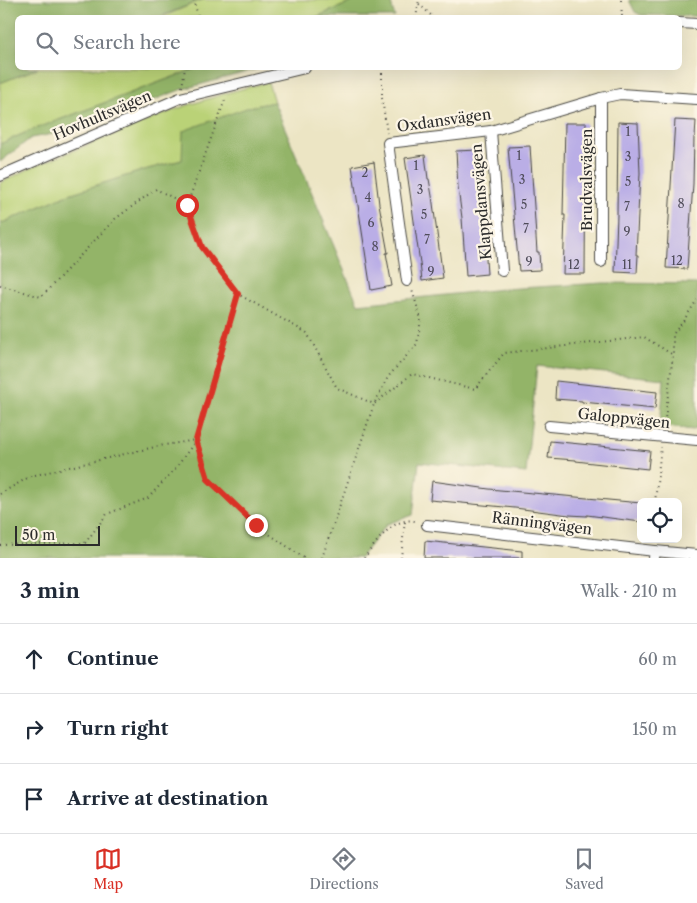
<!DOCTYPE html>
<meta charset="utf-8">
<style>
:root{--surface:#fff;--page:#f6f6f7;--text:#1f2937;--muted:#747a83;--line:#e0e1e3;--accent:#d93025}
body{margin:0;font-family:"Libre Caslon Text",serif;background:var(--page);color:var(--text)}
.controls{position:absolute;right:15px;bottom:15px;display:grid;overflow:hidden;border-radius:8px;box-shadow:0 5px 20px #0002}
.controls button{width:45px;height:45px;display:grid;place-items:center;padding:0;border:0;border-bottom:1px solid var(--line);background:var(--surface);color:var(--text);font:25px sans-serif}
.scale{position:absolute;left:15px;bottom:12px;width:85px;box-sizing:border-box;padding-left:5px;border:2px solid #2b2b2b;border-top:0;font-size:14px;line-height:18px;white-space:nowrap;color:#2b2b2b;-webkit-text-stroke:4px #fcf5e5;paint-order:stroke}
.stop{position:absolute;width:15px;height:15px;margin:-11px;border:4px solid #d93025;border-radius:50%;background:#fff}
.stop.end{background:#d93025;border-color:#fff;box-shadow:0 1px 5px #0008}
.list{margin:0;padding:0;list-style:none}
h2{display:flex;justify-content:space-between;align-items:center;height:65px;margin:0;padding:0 20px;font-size:21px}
h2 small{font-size:16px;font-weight:400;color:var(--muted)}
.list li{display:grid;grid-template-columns:32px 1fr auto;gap:15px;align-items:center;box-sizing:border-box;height:70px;padding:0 20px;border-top:1px solid var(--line)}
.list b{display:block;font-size:19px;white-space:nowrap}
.list em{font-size:16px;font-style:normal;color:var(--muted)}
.icon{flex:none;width:28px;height:28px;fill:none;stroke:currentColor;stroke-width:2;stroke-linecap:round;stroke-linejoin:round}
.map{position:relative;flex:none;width:697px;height:558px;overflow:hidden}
.search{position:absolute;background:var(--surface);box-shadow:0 5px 20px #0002;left:15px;right:15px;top:15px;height:55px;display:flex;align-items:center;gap:12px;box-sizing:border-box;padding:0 18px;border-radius:8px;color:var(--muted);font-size:19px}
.sheet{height:275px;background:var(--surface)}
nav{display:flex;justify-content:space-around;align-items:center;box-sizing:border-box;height:70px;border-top:1px solid var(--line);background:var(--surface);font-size:14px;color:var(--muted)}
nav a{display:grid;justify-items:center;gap:2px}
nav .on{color:var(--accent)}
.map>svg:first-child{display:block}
</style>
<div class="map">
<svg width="697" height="558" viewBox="0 0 697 558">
<rect width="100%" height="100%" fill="#fcf5e5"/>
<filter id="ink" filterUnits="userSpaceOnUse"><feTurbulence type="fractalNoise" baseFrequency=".02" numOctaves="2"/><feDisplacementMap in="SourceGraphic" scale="10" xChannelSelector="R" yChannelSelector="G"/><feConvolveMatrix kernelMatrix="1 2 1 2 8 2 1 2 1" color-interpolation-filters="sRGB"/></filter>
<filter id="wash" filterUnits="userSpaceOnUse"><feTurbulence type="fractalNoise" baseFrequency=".0096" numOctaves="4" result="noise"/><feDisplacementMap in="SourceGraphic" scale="20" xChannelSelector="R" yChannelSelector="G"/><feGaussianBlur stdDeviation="1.12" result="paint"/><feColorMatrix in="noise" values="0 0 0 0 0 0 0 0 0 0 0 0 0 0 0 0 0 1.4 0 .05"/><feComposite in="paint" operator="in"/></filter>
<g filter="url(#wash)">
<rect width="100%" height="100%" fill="#ece5c4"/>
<g fill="#bad277" stroke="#727e51">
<path d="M202,0h155l-41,17 -156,1z"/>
<path d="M38,68h159l-170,64 -27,12v-61z"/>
<path d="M268,82l6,20 -25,5 -67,53 -34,9 -82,26 -66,29v-41l35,-17 147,-59 48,-15z"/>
</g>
<g fill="#93b468" stroke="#5f704a">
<path d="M0,0h202l-43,17 -141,1v50h20l-38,15z"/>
<path d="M357,0h33l5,17h-79z"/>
<path d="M629,0h68v16l-56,-1 -6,-3z"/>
<path d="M197,68h64l-81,22 -106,40 -43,8 -31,24v-18l27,-12z"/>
<path d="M274,102l84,202 145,-15 101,-6 93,1v143l-4,3 -33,-4 4,-47 -127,-13 -11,107 -107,-11 -6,53 -26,9 -27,34h-360v-334l66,-29 82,-26 34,-9 1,-29 66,-24z"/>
</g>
<g id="blocks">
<g fill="#baaee6">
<path d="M675,120l21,1 -1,16h-1l-1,47 -6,85 -21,-1z"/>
<path d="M618,122l20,1 2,50 -4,82h2l-1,18 -22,-1 2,-57z"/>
<path d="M565,123h21l-1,151h-22l2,-59h-2z"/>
<path d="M530,146l7,106h2l1,18 -21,1 -11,-124z"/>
<path d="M478,150l2,48h1l2,17 4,59 -21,2 -4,-58 -4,-30 -2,-37z"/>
<path d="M425,155l3,24h1l3,17 11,82 -21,3 -2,-18 -15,-105z"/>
<path d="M374,162l5,42 9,49h-2l6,33 -21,4 -19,-124z"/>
<path d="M556,381l101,11 -2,17 -73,-7v-1l-27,-2z"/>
<path d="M550,441l100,10 -2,18 -55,-6 -17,-2v-1l-28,-2z"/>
<path d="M432,481l57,8 152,14v19l-54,-7v1l-18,-1 -54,-7 -85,-8z"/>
<path d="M425,541l97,10v7h-98z"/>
</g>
</g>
</g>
<g filter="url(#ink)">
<use href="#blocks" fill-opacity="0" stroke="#484742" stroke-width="1"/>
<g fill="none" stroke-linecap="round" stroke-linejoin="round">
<defs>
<g id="minor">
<path d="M680,23l17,1"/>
<path d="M601,98v164"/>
<path d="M491,131l11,140"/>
<path d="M0,176l180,-78 125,-30"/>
<path d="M407,281l-19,-138 103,-12 110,-33 19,-4 77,5"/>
<path d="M549,426l148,14"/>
<path d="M427,525l228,26"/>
<path d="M654,558l1,-7 42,4"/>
</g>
</defs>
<use href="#minor" stroke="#484742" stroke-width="12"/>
<g stroke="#484742" stroke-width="2" stroke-dasharray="1 4" stroke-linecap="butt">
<path d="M193,0l6,18"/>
<path d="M621,0l1,18"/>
<path d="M419,4l15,14"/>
<path d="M416,18l3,-18"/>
<path d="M382,68v30l5,35"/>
<path d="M182,87l3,-19"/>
<path d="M187,205l39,-108"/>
<path d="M0,285l41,12 74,-78 41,-30 31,16 15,42 36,47"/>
<path d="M664,427l9,-72v-21l9,-11 15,-23"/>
<path d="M0,494l31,-18 128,-30 37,-6 42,-146 69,39 30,55 37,16 38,-30 63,15 29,-36 140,-16 29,18"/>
<path d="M655,502l6,-55"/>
<path d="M0,545l85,-2 22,-29 41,-16 28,-30 20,-28 12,39 48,46 48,33"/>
<path d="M322,558l52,-154 14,-27 29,-33 4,-25 -9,-29"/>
<path d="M364,558c13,-16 30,-44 54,-36"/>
<path d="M401,558l3,-29 1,-7"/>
</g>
<use href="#minor" stroke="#fff" stroke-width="10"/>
</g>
</g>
<g fill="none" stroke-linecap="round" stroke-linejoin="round" filter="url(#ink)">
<path stroke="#d93025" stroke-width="6" d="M187,205l15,42 36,47 -42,146 12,39 48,46"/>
</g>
<g text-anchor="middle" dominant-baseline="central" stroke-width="4.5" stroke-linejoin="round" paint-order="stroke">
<g font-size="12" fill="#4f4c5a">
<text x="628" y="131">1</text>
<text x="519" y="155">1</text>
<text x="628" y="156">3</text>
<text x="416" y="165">1</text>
<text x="365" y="172">2</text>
<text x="522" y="179">3</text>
<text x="628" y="181">5</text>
<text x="420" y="189">3</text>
<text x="368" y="197">4</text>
<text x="681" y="203">8</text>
<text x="524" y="204">5</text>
<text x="627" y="206">7</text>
<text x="424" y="214">5</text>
<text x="371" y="222">6</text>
<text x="526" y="228">7</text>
<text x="627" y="231">9</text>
<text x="427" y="239">7</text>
<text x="375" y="246">8</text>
<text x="677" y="260">12</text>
<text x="529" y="261">9</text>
<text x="574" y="264">12</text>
<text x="627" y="264">11</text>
<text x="431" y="271">9</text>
</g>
<g font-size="15" fill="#2b2b2b" stroke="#fcf5e5">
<text transform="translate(102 115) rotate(-23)">Hovhultsvägen</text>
<text transform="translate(444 120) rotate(-8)">Oxdansvägen</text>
<text transform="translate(586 180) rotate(-90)">Brudvalsvägen</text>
<text transform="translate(481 202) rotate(-95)">Klappdansvägen</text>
<text transform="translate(624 418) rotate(6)">Galoppvägen</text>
<text transform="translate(542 523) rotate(7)">Ränningvägen</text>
</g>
</g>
</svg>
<div class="controls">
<button><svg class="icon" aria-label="locate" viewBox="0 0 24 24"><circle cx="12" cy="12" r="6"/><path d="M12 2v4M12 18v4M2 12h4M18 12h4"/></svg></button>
</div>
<div class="scale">50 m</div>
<div class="stop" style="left:187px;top:205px"></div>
<div class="stop end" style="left:256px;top:525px"></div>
<div class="search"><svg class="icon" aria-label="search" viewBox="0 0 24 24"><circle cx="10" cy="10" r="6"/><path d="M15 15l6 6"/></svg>Search here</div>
</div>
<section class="sheet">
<h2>3 min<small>Walk · 210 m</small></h2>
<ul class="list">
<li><svg class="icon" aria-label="ahead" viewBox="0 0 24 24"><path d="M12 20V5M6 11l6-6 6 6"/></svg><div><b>Continue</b></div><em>60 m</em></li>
<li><svg class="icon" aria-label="right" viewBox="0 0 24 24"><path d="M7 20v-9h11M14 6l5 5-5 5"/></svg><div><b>Turn right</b></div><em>150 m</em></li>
<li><svg class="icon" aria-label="arrive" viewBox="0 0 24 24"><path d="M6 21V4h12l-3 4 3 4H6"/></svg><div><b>Arrive at destination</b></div></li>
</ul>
</section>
<nav>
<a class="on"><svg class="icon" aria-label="map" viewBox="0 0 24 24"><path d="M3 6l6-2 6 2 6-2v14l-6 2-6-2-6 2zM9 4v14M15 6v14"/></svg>Map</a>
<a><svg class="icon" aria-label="directions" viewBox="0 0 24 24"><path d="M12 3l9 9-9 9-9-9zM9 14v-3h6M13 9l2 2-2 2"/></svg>Directions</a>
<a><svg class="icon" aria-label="saved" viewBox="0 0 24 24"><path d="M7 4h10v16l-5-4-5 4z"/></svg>Saved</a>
</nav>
